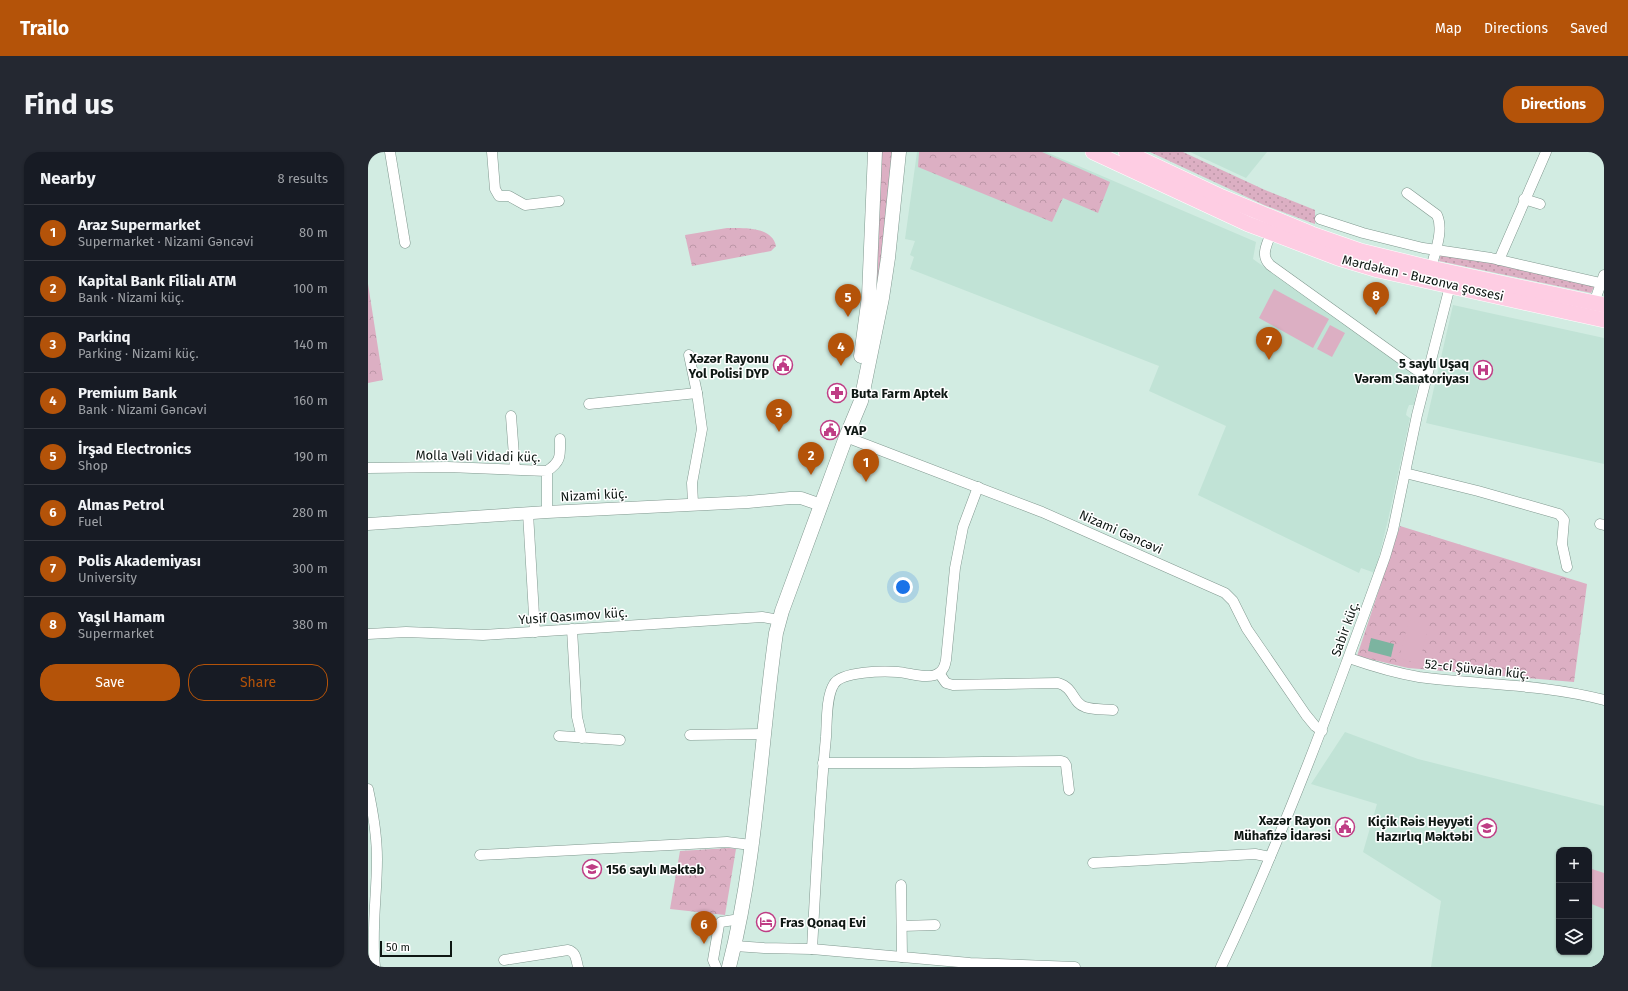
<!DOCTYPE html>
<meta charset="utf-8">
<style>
:root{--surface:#171b24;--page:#242831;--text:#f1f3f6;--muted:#9ea1a6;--line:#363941;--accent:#b45309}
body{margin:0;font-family:"Fira Sans",sans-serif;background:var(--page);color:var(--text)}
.controls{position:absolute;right:12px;bottom:12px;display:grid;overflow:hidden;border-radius:8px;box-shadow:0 1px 3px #0004}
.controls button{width:36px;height:36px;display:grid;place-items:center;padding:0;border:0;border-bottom:1px solid var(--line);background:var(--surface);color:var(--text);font:20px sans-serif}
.scale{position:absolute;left:12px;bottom:10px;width:72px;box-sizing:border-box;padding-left:4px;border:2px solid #0e1713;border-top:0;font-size:11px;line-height:14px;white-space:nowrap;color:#0e1713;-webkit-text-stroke:3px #fff;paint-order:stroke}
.you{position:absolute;left:535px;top:435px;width:14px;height:14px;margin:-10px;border:3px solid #fff;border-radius:50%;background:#1a73e8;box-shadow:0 0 0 6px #1a73e833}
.badge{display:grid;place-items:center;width:26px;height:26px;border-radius:50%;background:var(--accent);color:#fff;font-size:13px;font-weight:700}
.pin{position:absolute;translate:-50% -33px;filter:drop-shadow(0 1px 2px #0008)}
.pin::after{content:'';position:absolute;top:21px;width:14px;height:12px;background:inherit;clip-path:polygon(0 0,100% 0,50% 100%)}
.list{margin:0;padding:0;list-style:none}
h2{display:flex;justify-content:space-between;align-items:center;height:52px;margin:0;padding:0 16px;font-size:17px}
h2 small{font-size:13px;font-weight:400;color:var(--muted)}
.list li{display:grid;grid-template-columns:26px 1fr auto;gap:12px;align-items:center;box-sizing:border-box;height:56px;padding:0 16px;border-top:1px solid var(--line)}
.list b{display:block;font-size:15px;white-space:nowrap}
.list p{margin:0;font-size:13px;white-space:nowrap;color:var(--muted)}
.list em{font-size:13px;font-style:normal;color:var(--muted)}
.actions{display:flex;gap:8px;padding:12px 16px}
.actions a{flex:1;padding:9px 0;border:1px solid var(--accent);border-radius:16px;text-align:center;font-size:14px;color:var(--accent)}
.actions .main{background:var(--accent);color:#fff}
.icon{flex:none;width:22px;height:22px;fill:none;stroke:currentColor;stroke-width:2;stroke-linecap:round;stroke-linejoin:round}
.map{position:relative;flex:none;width:1236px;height:815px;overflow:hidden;border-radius:16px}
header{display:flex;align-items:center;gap:24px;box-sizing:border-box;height:56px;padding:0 20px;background:var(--accent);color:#fff}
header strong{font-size:19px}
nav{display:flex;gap:22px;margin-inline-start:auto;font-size:14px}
.intro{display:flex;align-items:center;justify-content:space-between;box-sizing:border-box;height:96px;padding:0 24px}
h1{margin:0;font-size:28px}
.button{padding:10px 18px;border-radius:16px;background:var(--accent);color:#fff;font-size:14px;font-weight:700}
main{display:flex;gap:24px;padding:0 24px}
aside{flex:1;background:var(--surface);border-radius:16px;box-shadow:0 1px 3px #0004}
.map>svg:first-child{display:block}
</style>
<header>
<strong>Trailo</strong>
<nav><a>Map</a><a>Directions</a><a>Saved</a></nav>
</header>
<div class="intro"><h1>Find us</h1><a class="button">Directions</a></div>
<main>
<aside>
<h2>Nearby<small>8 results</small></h2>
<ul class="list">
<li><span class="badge">1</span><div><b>Araz Supermarket</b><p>Supermarket · Nizami Gəncəvi</p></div><em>80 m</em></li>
<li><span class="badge">2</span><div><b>Kapital Bank Filialı ATM</b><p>Bank · Nizami küç.</p></div><em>100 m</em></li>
<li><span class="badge">3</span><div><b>Parkinq</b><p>Parking · Nizami küç.</p></div><em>140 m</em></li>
<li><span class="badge">4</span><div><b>Premium Bank</b><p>Bank · Nizami Gəncəvi</p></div><em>160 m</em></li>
<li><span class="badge">5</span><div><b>İrşad Electronics</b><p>Shop</p></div><em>190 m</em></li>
<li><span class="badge">6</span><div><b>Almas Petrol</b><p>Fuel</p></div><em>280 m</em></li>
<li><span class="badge">7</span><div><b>Polis Akademiyası</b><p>University</p></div><em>300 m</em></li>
<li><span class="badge">8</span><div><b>Yaşıl Hamam</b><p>Supermarket</p></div><em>380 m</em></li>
</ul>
<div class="actions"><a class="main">Save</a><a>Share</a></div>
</aside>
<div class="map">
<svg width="1236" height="815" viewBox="0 0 1236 815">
<defs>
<pattern id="grass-dots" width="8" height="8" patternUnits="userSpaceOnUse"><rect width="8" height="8" fill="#dcafc3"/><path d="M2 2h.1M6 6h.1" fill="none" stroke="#bc96a7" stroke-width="1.8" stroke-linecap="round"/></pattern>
<pattern id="forest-crowns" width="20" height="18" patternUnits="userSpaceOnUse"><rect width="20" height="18" fill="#dcafc3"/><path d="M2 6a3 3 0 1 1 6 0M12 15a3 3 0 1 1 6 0" fill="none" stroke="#bc96a7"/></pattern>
</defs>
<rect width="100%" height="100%" fill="#d2ece2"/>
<g fill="#c1e3d6" fill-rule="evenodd">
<path d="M549,0h129l210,90 -3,17 166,117 -5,29h-5l-2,5 -1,5 4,3 -22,102 -13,53 -14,-5 -2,5 -161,-78 28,-69 -77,-35 10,-25 -249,-97 4,-12 -4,-2 5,-14 -10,-2z"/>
<path d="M822,0h77l-21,26z"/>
<path d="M1085,153l151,33v126l-178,-41z"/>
<path d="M977,580l73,27 186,47v161h-173l10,-66 -78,-49 14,-48 -66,-20zM1191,698h30v102h-30z"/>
</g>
<g fill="url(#grass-dots)">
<path d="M782,0h33l82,38 50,20v14l-51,-19z"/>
<path d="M1073,102l46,7 108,24 -4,8 -152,-32z"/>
</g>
<g fill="url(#forest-crowns)">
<path d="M513,0h11l-13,129 -2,-1z"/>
<path d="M551,0h123l68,30 -12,31 -35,-15 -11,24 -134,-55z"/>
<path d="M359,76c16,0 45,-2 49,18l-5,5 -79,15 -7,-31z"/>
<path d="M0,132l15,96 -15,3z"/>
<path d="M1032,374l187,58 -13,98 -166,-14 -51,-12z"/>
<path d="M361,696l7,1 -11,66 -55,-6 10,-58z"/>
</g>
<g fill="#dcafc3">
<path d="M906,137l55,30 -16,29 -54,-30z"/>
<path d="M962,173l15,8 -13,24 -15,-8z"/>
<path d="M1041,468l20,5 -10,39 -20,-6z"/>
<path d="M1221,716l15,5v36l-15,-6z"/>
</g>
<path fill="#7cb4a0" d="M1003,486l23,6 -3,13 -23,-6z"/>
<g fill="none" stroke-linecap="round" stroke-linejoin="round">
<defs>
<g id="minor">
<path d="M22,0l15,91"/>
<path d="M124,0l3,37 4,7h10l16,9 34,-4"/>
<path d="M1039,41l30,22c7,15 -2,37 -6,53"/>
<path d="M1156,47l16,5"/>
<path d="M952,67l43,14 60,15 68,10 113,26"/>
<path d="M903,81c-4,12 -11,22 -1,32l145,104 12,6"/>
<path d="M1131,108l47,-108"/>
<path d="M1226,151l10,-28"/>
<path d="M321,203l8,38 5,36 -10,54 1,20"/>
<path d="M221,252l108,-11"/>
<path d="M143,264l4,53"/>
<path d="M478,285l196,75 183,81 8,8 14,28 59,86 9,11 7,5"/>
<path d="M0,316l80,-1 99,4v41"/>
<path d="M179,319c15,-10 13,-16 13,-32"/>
<path d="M1037,321l73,18 81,23 5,6 -2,24 5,23"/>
<path d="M160,361l7,119"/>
<path d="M1232,372l4,1"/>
<path d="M204,477l5,88 5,21"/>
<path d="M0,482l38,-2 77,3 279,-18 17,3"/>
<path d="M981,506c23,8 46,15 70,19 62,8 125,7 185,23"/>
<path d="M571,521l7,10 7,2 105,-2c17,5 14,20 27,24 8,3 19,2 28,3"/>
<path d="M322,583l73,-1"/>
<path d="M191,584l61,4"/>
<path d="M455,611h87l151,-2 3,1 2,3 3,25"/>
<path d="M0,637c5,23 9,46 9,70 0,36 -6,72 -2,108"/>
<path d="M112,703l247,-13 24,3"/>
<path d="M725,711l162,-9 15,3"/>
<path d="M533,733l1,72"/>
<path d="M534,774l33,-1"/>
<path d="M367,794l29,2 48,1 158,14 105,4"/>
<path d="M444,797c4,-71 7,-141 14,-212 1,-14 0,-41 8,-53 8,-13 50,-13 64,-12 12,1 31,8 41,1 5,-3 6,-8 7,-13l9,-92 8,-41 15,-40"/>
<path d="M136,808l64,-10c8,2 8,9 10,17"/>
<path d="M348,815l-3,-7 6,-35 2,-3 19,-3"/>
<path d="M853,815c63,-133 114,-271 164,-410l8,-27 24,-115 33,-129"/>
</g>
<path id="tertiary" d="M0,372l179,-12 201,-10 42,-4h11l20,7"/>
<g id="secondary">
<path d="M493,204l8,-60 6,-144"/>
<path d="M361,815c28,-108 31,-223 47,-334l6,-22 64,-174 15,-36 21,-103 6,-40 11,-106"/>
</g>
<g id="primary">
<path d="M725,0l155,72 90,34 40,12 226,50"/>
<path d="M758,0l96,45 90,37 49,17 70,17 173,37"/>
</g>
</defs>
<use href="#minor" stroke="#80988f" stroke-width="11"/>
<use href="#tertiary" stroke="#80988f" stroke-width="13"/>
<use href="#secondary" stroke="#80988f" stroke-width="15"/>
<use href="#primary" stroke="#fff" stroke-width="16"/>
<use href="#minor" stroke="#fff" stroke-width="10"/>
<use href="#tertiary" stroke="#fff" stroke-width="12"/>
<use href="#secondary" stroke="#fff" stroke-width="14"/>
<use href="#primary" stroke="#fecde3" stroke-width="15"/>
</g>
<defs>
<symbol id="civic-ring" viewBox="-11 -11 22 22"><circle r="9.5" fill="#fff" stroke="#bf3d85" stroke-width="1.5"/><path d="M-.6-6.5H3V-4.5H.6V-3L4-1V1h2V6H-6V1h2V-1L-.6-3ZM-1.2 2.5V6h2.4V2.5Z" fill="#bf3d85"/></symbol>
<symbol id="hospital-ring" viewBox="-11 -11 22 22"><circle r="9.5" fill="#fff" stroke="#bf3d85" stroke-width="1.5"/><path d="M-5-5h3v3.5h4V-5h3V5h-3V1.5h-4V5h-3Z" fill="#bf3d85"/></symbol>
<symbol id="pharmacy-ring" viewBox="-11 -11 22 22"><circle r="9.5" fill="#fff" stroke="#bf3d85" stroke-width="1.5"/><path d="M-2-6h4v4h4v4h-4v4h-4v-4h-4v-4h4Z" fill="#bf3d85"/></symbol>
<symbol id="university-ring" viewBox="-11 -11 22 22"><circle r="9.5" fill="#fff" stroke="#bf3d85" stroke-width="1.5"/><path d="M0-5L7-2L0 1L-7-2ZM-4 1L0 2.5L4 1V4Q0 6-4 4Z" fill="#bf3d85"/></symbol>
<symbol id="school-ring" viewBox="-11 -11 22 22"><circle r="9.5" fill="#fff" stroke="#bf3d85" stroke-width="1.5"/><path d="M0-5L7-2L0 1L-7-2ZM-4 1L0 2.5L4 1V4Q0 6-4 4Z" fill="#bf3d85"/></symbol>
<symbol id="hotel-ring" viewBox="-11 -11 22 22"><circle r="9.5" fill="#fff" stroke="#bf3d85" stroke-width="1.5"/><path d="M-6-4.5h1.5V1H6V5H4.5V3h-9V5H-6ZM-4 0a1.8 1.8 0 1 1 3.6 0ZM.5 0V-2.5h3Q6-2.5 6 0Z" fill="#bf3d85"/></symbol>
</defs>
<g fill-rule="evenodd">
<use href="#civic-ring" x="404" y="202" width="22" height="22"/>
<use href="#hospital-ring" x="1104" y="207" width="22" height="22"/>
<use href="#pharmacy-ring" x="458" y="230" width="22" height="22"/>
<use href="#civic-ring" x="451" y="267" width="22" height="22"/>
<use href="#civic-ring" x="966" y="664" width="22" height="22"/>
<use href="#university-ring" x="1108" y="665" width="22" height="22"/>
<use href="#school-ring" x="213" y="706" width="22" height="22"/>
<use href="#hotel-ring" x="387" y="759" width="22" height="22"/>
</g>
<g text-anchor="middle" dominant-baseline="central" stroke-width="3" stroke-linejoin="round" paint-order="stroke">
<g font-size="13" fill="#0e1713" stroke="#fff">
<text transform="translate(1055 126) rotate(13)">Mərdəkan - Buzonva şossesi</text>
<text transform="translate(110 304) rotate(1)">Molla Vəli Vidadi küç.</text>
<text transform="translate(226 343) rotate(-3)">Nizami küç.</text>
<text transform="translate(753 380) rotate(24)">Nizami Gəncəvi</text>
<text transform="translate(205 464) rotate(-4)">Yusif Qasımov küç.</text>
<text transform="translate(977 477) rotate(-70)">Sabir küç.</text>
<text transform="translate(1109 517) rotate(6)">52-ci Şüvəlan küç.</text>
</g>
<g font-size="13" font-weight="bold" fill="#0e1713" stroke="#fff" text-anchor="end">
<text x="401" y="206">Xəzər Rayonu<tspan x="401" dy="15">Yol Polisi DYP</tspan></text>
<text x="1101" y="211">5 saylı Uşaq<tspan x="1101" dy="15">Vərəm Sanatoriyası</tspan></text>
<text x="483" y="241" text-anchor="start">Buta Farm Aptek</text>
<text x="476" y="278" text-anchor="start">YAP</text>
<text x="963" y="668">Xəzər Rayon<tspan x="963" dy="15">Mühafizə İdarəsi</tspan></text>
<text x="1105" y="669">Kiçik Rəis Heyyəti<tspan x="1105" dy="15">Hazırlıq Məktəbi</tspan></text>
<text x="238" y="717" text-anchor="start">156 saylı Məktəb</text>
<text x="412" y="770" text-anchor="start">Fras Qonaq Evi</text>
</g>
</g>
</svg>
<div class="controls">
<button>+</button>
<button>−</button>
<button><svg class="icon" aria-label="layers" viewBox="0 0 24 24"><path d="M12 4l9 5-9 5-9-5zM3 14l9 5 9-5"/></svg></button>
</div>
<div class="scale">50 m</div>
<div class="you"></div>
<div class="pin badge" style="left:498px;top:330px">1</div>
<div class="pin badge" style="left:443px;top:323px">2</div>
<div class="pin badge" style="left:411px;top:280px">3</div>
<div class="pin badge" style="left:473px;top:214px">4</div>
<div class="pin badge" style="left:480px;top:165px">5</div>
<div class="pin badge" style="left:336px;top:792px">6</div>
<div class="pin badge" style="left:901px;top:208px">7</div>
<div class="pin badge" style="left:1008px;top:163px">8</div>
</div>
</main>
